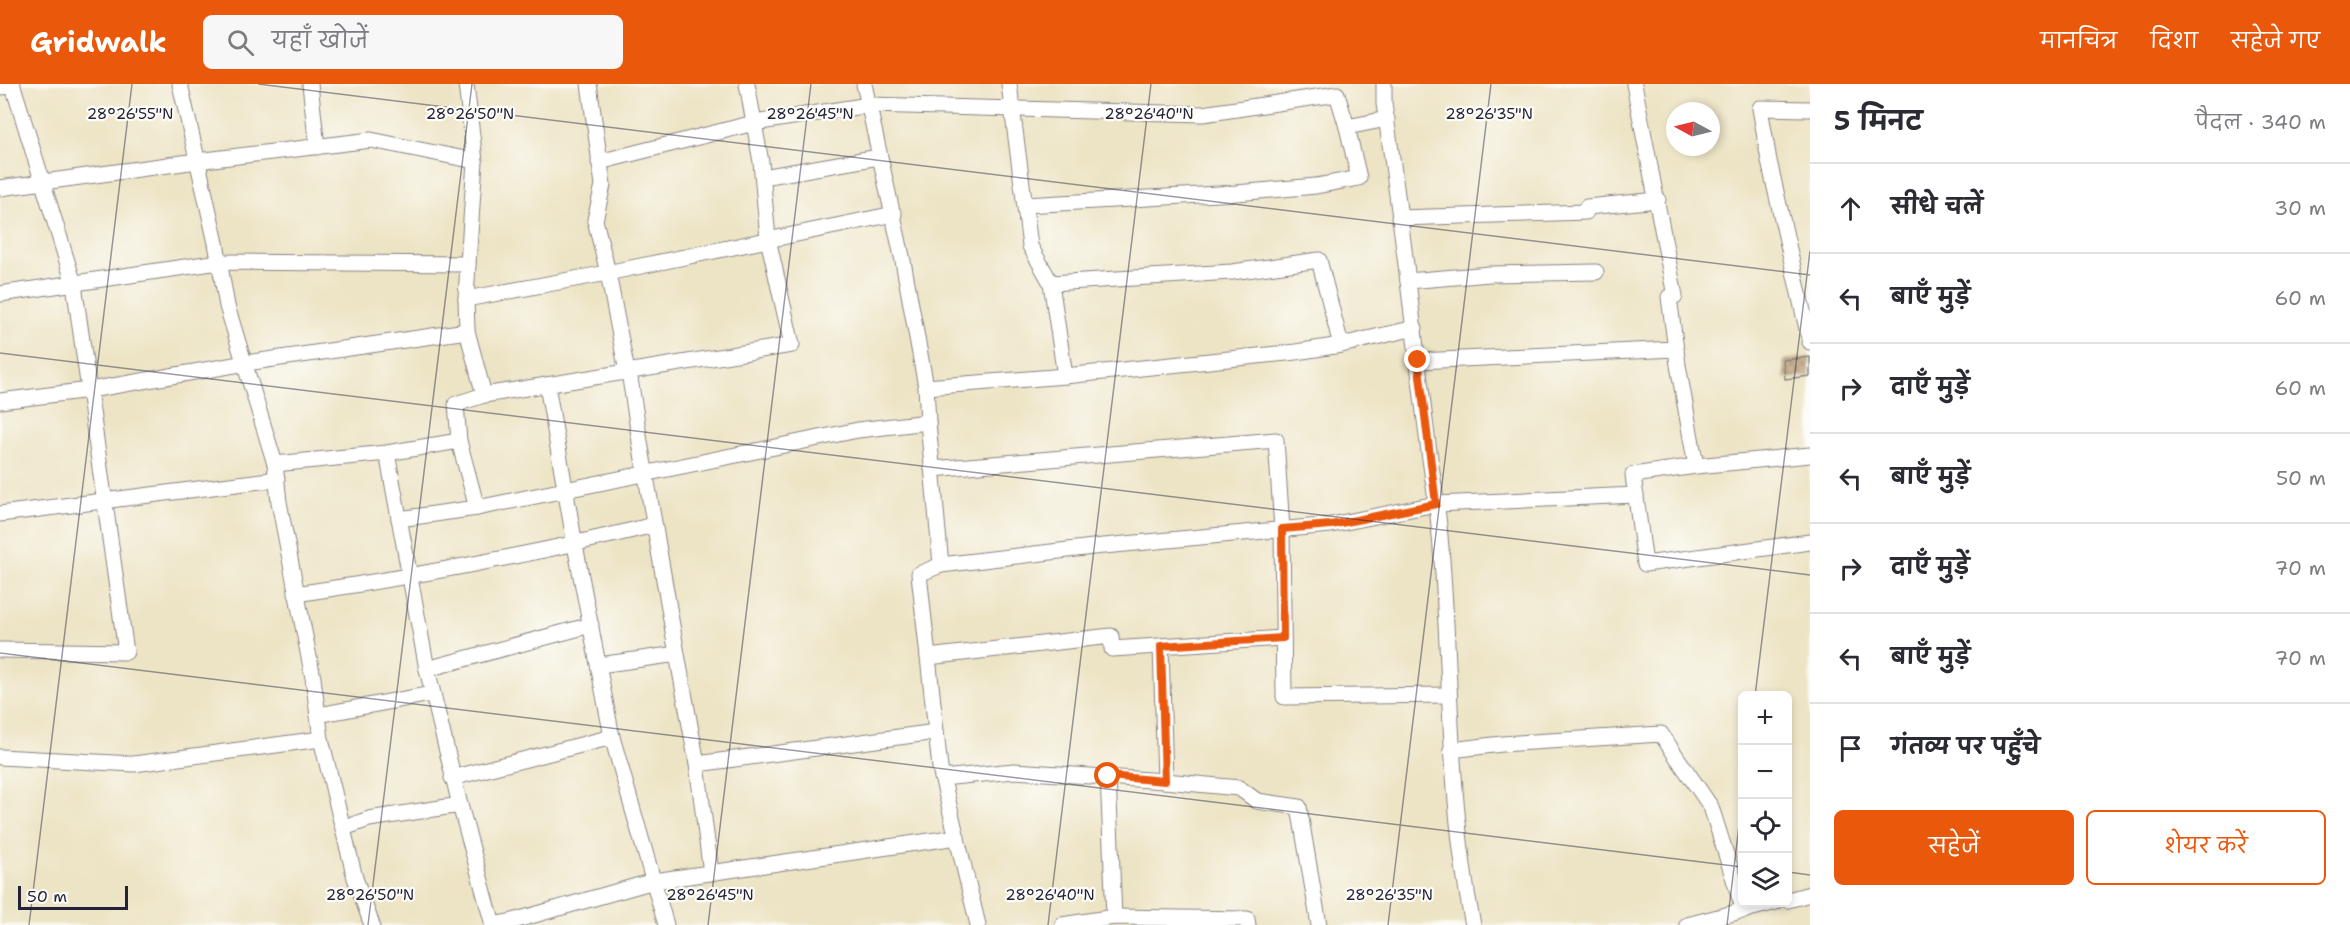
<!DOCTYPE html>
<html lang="hi">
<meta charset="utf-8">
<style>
:root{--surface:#fff;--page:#f7f7f7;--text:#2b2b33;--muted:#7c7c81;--line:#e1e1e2;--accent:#ea580c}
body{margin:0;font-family:"Shantell Sans","Playpen Sans Deva",sans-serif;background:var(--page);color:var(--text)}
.controls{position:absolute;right:18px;bottom:18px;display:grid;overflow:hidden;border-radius:9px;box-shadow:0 3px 9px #0003}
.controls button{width:54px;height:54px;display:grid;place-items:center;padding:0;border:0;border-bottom:2px solid var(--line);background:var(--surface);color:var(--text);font:30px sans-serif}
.compass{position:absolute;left:1666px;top:18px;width:54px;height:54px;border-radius:50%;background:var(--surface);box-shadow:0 3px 9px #0003;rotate:277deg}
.scale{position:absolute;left:18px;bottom:15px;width:110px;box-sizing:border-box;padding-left:6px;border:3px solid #22223b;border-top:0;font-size:16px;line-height:21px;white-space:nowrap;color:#22223b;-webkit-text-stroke:4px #fdfcf7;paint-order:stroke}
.stop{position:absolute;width:18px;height:18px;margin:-14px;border:4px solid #ea580c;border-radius:50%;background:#fff}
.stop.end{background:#ea580c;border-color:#fff;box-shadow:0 2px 6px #0008}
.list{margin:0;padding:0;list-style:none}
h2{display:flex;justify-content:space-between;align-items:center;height:78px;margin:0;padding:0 24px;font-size:26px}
h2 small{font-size:20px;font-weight:400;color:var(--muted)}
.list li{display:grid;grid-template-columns:39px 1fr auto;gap:18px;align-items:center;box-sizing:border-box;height:90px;padding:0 24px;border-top:2px solid var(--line)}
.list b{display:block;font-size:22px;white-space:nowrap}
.list em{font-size:20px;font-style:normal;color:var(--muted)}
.actions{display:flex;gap:12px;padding:18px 24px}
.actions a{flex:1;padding:14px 0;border:2px solid var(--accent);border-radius:9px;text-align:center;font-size:21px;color:var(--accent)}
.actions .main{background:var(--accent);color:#fff}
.icon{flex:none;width:33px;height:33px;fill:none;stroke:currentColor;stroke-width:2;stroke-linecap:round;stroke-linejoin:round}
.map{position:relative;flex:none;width:1810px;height:841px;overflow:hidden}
header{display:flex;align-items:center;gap:36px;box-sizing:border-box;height:84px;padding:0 30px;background:var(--accent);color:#fff}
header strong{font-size:28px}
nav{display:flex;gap:33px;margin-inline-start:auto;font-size:21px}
.search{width:420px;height:54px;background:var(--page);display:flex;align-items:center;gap:15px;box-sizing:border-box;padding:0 21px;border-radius:9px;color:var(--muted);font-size:22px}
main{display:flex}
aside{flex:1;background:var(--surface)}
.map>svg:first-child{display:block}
</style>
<header>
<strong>Gridwalk</strong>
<div class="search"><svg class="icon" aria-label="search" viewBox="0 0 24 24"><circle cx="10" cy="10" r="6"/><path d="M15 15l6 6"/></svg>यहाँ खोजें</div>
<nav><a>मानचित्र</a><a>दिशा</a><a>सहेजे गए</a></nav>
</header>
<main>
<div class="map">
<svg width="1810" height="841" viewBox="0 0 1810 841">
<defs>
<pattern id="building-cross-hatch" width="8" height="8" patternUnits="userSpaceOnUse" patternTransform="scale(1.5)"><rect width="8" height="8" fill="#c2a680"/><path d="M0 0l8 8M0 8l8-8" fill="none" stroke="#9d876a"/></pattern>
</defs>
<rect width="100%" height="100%" fill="#fdfcf7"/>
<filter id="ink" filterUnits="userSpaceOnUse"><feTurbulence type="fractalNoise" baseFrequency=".0167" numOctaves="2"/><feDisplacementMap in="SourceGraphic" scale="12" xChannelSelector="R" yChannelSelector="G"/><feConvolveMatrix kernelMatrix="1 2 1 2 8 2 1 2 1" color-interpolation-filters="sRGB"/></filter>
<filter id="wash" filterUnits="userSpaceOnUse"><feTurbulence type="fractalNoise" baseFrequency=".008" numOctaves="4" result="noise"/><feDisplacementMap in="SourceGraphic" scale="24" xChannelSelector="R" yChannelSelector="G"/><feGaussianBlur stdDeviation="1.35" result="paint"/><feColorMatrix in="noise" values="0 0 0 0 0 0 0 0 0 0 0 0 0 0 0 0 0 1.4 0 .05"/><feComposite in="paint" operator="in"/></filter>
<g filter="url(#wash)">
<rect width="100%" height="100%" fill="#ede4c5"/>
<g id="blocks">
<path fill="url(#building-cross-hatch)" d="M1810,273v19l-25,3 -2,-19z"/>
</g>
</g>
<g filter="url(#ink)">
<use href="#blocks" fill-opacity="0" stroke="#888380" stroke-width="1.5"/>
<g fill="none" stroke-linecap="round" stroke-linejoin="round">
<defs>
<g id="minor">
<path d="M180,0l36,159 11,63 48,158 4,38 34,176 8,61 34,139 17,47"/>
<path d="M310,0l7,63"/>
<path d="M589,0l14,101 -8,35 13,53 19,99"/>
<path d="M864,0l39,177 23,126 2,35"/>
<path d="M1009,0l21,162 21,37"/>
<path d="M1384,0v20c17,107 28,216 42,324 4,36 11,72 14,108 12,130 7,261 33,389"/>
<path d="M1634,0l41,212 -6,1 9,68 18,101 -63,9 12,89 165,-22"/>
<path d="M0,3l13,-1 61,198 52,368 -126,-2"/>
<path d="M1810,25l-50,-1 9,53 41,181"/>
<path d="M599,78l155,-39 115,-18 334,9 134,-20 10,33 40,-8"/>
<path d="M763,93l116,-20"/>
<path d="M0,104l197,-27 174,-21 104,21 -9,-77"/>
<path d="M1025,121l211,-12 80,-7 43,-8 -12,-51"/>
<path d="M1399,134l187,-6 1,-5 71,-7"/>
<path d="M468,180l7,-103"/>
<path d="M1408,197l82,-7 106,-2"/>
<path d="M0,210l219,-32 249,2 -2,35"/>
<path d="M1418,277l258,-12"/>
<path d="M1065,292l231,-24 45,-7"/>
<path d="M547,301l28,160 37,192 54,188"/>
<path d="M926,303l139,-11 -14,-93 181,-11 87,-12 22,85 74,-17"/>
<path d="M484,311l308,-50 -24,-106 -7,-77 -14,-78"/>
<path d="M0,317l90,-11 156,-27 221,-32"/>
<path d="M459,357l-3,-37 28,-9 -17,-64 -1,-32 136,-25 292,-60"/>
<path d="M387,369l40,216"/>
<path d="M275,380l112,-11 72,-12 18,67 381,-78 70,-8 13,143 152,-18 238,-22 105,-21 200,-9"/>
<path d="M1696,382l114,-11"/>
<path d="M932,385l344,-29 6,89 2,168 165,-2"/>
<path d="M0,430l277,-35"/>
<path d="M399,435l78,-11"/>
<path d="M941,481l-22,9 21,194 38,157"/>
<path d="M296,510c121,-18 240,-40 358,-69"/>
<path d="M1161,562l4,135"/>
<path d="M677,570l20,110 14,109"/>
<path d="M928,573l183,-21 1,13 171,-11"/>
<path d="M599,581l78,-11 -37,-212 -11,-70"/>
<path d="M318,631l113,-21"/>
<path d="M1451,666l51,-6 159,-10 50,73 33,104"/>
<path d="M0,673l134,7 187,-25"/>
<path d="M697,680l239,-32"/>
<path d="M1108,692l6,141"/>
<path d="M452,694l160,-41"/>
<path d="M942,694l72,-7 151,10 74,7 18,13 42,6 20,118"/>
<path d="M460,721l-33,-136 164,-44"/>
<path d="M344,744l25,-9 91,-14 33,120"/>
<path d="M1788,816l22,-6"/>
<path d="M492,841l21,-4 141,-40 303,-44"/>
<path d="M1062,841l52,-8 133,2 1,6"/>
<path d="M1687,841l89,-23"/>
</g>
</defs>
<use href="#minor" stroke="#888380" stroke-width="17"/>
<use href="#minor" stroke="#fff" stroke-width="15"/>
</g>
</g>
<g fill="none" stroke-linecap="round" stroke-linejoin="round" filter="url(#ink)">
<path stroke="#ea580c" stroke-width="8" d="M1108,692l57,5 -4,-135 122,-8 -1,-109 49,-4 105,-21 -18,-144"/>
</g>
<path fill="none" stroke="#22223b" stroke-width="1.5" stroke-opacity="0.45" d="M258,0l1552,191M0,269l1810,222M0,569l1742,214M1755,612l55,-445M1788,788l22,3M29,841l103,-841M368,841l104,-841M708,841l103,-841M1048,841l103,-841M1388,841l103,-841M1727,841l15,-124"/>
<g font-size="15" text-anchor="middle" fill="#22223b" stroke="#fdfcf7" stroke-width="4.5" stroke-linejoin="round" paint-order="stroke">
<text x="130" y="35">28°26'55"N</text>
<text x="470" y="35">28°26'50"N</text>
<text x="810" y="35">28°26'45"N</text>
<text x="1149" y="35">28°26'40"N</text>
<text x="1489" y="35">28°26'35"N</text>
<text x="370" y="816">28°26'50"N</text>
<text x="710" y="816">28°26'45"N</text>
<text x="1050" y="816">28°26'40"N</text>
<text x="1389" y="816">28°26'35"N</text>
</g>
</svg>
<div class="controls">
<button>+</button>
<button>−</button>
<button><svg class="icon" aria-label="locate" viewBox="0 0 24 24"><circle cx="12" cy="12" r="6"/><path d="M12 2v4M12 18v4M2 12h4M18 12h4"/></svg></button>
<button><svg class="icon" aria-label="layers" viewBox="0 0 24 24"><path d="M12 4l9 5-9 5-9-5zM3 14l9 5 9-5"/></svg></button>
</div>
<svg class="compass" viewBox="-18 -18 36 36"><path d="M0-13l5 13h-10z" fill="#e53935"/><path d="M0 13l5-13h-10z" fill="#7c7c81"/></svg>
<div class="scale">50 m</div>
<div class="stop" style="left:1108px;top:692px"></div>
<div class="stop end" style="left:1418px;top:276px"></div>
</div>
<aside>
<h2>5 मिनट<small>पैदल · 340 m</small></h2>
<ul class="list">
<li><svg class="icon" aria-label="ahead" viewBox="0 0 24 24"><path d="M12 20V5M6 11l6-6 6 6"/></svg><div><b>सीधे चलें</b></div><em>30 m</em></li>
<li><svg class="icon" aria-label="left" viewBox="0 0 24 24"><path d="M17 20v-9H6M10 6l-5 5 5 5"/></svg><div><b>बाएँ मुड़ें</b></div><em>60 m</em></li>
<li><svg class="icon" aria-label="right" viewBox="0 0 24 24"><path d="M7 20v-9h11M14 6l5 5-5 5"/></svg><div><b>दाएँ मुड़ें</b></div><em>60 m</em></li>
<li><svg class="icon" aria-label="left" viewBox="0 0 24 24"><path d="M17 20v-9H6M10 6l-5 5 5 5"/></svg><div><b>बाएँ मुड़ें</b></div><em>50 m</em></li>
<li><svg class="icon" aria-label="right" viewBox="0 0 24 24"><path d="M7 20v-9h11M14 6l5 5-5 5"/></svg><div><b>दाएँ मुड़ें</b></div><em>70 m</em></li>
<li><svg class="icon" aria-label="left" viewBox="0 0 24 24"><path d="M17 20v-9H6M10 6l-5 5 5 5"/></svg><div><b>बाएँ मुड़ें</b></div><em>70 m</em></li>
<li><svg class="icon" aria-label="arrive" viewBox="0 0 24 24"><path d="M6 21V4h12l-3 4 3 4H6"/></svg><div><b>गंतव्य पर पहुँचे</b></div></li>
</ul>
<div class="actions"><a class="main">सहेजें</a><a>शेयर करें</a></div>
</aside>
</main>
